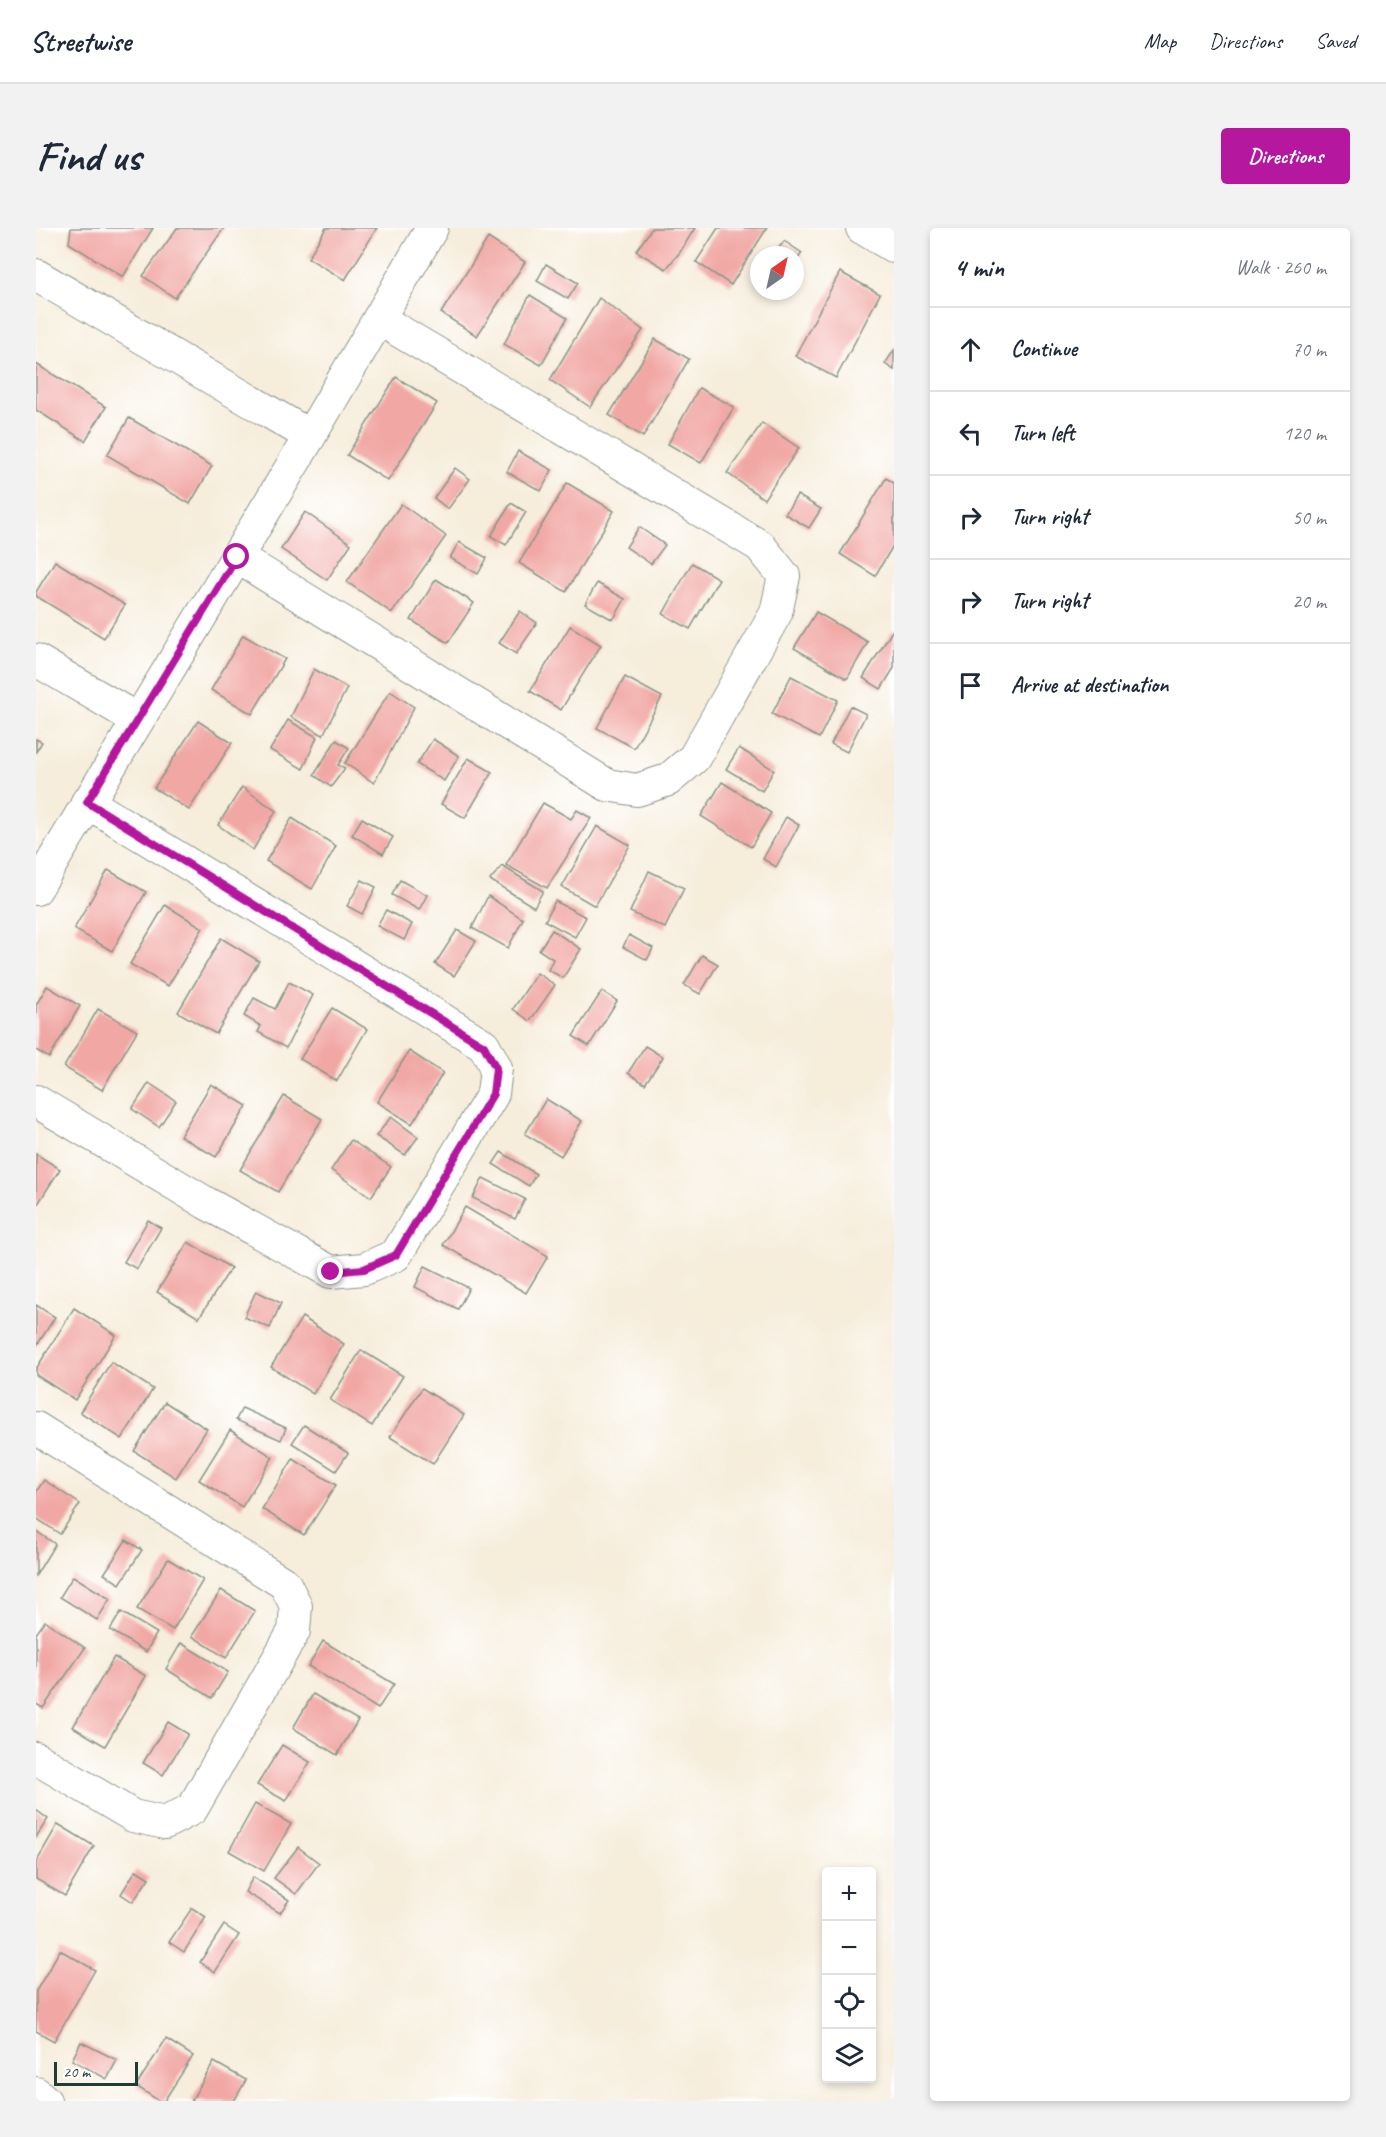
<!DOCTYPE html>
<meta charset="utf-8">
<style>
:root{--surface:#fff;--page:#f2f2f3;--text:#1f2937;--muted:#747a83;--line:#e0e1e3;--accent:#b5179e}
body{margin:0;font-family:Caveat,sans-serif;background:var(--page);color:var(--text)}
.controls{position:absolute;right:18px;bottom:18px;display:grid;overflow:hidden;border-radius:6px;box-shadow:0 3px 9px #0003}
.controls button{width:54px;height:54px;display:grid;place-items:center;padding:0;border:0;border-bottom:2px solid var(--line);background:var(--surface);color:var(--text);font:30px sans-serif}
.compass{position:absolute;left:714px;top:18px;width:54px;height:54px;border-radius:50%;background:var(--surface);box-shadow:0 3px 9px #0003;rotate:34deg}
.scale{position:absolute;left:18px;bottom:15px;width:84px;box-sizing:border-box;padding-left:6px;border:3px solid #1f3d34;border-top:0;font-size:16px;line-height:21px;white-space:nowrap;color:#1f3d34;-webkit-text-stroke:4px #fff;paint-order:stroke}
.stop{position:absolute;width:18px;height:18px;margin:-14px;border:4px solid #b5179e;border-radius:50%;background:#fff}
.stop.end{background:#b5179e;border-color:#fff;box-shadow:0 2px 6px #0008}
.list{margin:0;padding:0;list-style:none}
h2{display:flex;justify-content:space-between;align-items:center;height:78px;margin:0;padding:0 24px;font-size:26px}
h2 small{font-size:20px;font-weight:400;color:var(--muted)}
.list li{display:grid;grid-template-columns:39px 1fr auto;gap:18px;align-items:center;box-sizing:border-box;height:84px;padding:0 24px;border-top:2px solid var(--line)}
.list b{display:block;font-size:22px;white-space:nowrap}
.list em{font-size:20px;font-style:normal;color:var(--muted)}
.icon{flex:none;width:33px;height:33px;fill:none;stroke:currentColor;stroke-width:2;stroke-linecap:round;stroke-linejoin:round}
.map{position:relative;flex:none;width:858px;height:1873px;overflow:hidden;border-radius:6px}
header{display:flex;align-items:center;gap:36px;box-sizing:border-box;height:84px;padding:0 30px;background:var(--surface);border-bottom:2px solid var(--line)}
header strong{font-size:28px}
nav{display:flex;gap:33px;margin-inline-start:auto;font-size:21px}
.intro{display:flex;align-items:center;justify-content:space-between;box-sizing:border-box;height:144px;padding:0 36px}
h1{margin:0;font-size:42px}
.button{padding:15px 27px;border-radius:6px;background:var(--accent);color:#fff;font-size:21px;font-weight:700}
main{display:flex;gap:36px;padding:0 36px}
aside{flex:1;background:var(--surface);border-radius:6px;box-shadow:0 3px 9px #0003}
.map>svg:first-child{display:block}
</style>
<header>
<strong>Streetwise</strong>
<nav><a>Map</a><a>Directions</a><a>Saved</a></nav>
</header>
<div class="intro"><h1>Find us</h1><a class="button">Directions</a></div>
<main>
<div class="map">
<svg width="858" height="1873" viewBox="0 0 858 1873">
<rect width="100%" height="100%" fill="#fff"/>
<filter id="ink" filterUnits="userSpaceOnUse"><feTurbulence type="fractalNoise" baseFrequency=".0167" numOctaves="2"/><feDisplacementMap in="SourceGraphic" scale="12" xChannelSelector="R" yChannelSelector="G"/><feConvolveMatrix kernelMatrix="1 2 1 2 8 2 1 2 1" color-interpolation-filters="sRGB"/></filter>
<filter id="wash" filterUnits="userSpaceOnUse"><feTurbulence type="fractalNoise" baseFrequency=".008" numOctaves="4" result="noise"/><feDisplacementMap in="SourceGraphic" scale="24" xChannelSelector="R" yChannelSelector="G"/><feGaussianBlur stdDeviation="1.35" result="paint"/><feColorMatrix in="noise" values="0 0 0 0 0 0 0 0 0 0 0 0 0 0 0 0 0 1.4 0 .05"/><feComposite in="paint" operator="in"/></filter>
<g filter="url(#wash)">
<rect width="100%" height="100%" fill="#f6eddb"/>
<g id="blocks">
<g fill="#f1a8a4">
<path d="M35,0h82l-30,49 -54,-34z"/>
<path d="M141,0h47l-49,70 -32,-22z"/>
<path d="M290,0h51l-32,52 -37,-22z"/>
<path d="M616,0h43l-15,24 -14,17 -30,-18z"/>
<path d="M682,0h49l-36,57 -35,-23z"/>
<path d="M452,10l37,24 -48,74 -36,-23z"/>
<path d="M748,13l18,12 -7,10v-8h-21z"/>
<path d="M510,36l32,19 -10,16 -31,-18z"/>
<path d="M804,44l40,22 -44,84 -41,-22z"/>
<path d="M494,67l37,23 -26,47 -37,-21z"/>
<path d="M563,70l44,32 -53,77 -40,-27z"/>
<path d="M619,111l34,20 -46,78 -34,-22z"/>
<path d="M858,122v20l-9,-6z"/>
<path d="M0,136l70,43 -21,34 -49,-31z"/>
<path d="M360,149l41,26 -49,78 -41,-26z"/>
<path d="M663,160l35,19 -33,56 -33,-19z"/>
<path d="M93,190l83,48 -22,38 -83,-49z"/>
<path d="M726,195l37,25 -35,51 -37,-26z"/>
<path d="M482,223l34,19 -11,21 -34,-19z"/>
<path d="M419,240l15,11 -22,30 -14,-11z"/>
<path d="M850,250l8,5v61l-19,32 -35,-22z"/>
<path d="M531,255l47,28 -48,81 -47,-29z"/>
<path d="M761,267l24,14 -12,19 -24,-14z"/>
<path d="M475,275l15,9 -20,33 -15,-9z"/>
<path d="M365,276l45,32 -54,77 -45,-31z"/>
<path d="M269,284l46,32 -24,36 -46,-31z"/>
<path d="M603,299l26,18 -14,19 -25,-17z"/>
<path d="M423,314l28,16 -9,16 -28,-16z"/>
<path d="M19,333l70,44 -21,33 -68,-42v-4z"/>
<path d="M656,335l27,16 -29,50 -27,-15z"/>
<path d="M400,351l38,24 -26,40 -37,-23z"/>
<path d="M561,355l28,16 -12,21 -28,-16z"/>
<path d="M484,383l17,12 -21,31 -17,-11z"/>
<path d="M780,384l52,30 -21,37 -53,-31z"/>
<path d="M534,398l31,19 -40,65 -31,-19z"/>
<path d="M858,400v40l-13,21 -18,-11z"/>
<path d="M207,407l42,24 -33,55 -41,-24z"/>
<path d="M278,441l33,19 -24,47 -32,-18z"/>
<path d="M755,448l47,24 -19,38 -47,-24z"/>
<path d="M589,449l37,20 -28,51 -37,-20z"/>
<path d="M354,463l24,16 -40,76 -29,-20z"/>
<path d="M814,478l16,8 -19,38 -16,-8z"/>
<path d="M252,492l29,17 -14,32 -33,-19z"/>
<path d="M162,493l34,22 -43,67 -35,-22z"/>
<path d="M0,511l6,3 -6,10z"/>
<path d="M397,511l26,17 -15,25 -27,-17z"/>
<path d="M300,512l13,8 -11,17 7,3 -14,19 -17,-12z"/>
<path d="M703,520l35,22 -12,21 -36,-22z"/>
<path d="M432,530l24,14 -27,46 -24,-14z"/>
<path d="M686,554l49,31 -20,34 -50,-31z"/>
<path d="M206,559l34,24 -23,39 -35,-25z"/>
<path d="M507,575l28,16 6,-9 14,8 -44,70 -41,-23z"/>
<path d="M750,589l13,8 -23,42 -13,-8z"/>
<path d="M256,590l44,28 -24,43 -46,-28z"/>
<path d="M326,590l31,19 -10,17 -31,-19z"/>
<path d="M561,598l33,19 -35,61 -33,-19z"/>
<path d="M466,638l41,25 -9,16 -44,-27z"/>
<path d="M72,642l38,22 -34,59 -38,-22z"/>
<path d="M613,643l35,17 -19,40 -35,-16z"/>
<path d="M326,652l14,7 -14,27 -15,-8z"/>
<path d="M364,652l27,15 -8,15 -27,-15z"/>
<path d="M452,668l35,23 -15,29 -36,-20z"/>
<path d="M519,673l31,16 -11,20 -30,-16z"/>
<path d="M129,677l38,23 -35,58 -38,-22z"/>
<path d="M350,682l26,14 -8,16 -27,-14z"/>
<path d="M421,702l19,11 -22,35 -19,-12z"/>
<path d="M516,702l29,19 -18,29 -15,-8 5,-11 -14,-9z"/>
<path d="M593,707l24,13 -6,12 -24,-13z"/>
<path d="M185,710l38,23 -43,73 -38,-22z"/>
<path d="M666,727l16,9 -18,30 -16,-9z"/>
<path d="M501,745l18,12 -25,36 -17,-12z"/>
<path d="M253,754l24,13 -27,53 -28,-16 3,-6 -17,-10 10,-18 21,11z"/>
<path d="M11,758l33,20 -31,52 -13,-8v-45z"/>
<path d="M566,763l15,10 -28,45 -16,-10z"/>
<path d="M296,780l35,21 -30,52 -37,-22z"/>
<path d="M62,781l39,22 -35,59 -38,-23z"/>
<path d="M609,818l18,11 -18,27 -17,-11z"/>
<path d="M373,823l34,22 -31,51 -35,-22z"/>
<path d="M113,855l27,18 -17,26 -27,-18z"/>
<path d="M175,856l36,22 -31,51 -36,-21z"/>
<path d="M248,868l38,23 -44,73 -38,-22z"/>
<path d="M510,871l36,22 -21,35 -36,-22z"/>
<path d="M355,889l27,20 -13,18 -29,-19z"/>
<path d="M315,912l40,27 -20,30 -40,-27z"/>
<path d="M465,924l35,22 -7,12 -36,-22z"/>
<path d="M0,926l24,15 -24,38z"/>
<path d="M447,950l42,21 -10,20 -42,-21z"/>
<path d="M429,979l83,49 -22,37 -83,-48z"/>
<path d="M112,992l13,8 -24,41 -13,-7z"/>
<path d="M152,1014l43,26 -32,50 -42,-26z"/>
<path d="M389,1038l44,22 -11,21 -43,-22z"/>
<path d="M220,1063l25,12 -11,25 -26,-11z"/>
<path d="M0,1077l19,12 -19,30z"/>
<path d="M38,1080l42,27 -41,65 -39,-25v-6z"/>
<path d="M266,1089l42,27 -31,50 -42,-27z"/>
<path d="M325,1122l42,26 -31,50 -42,-26z"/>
<path d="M75,1134l42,27 -31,50 -42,-27z"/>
<path d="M386,1160l42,27 -31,49 -43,-27z"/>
<path d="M129,1174l42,27 -31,49 -42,-27z"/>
<path d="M206,1180l44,20 -5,12 -45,-20z"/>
<path d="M268,1197l44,28 -12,18 -44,-28z"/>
<path d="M194,1202l43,27 -31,50 -43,-27z"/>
<path d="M257,1231l43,26 -32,50 -42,-26z"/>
<path d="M8,1252l36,24 -20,30 -24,-16v-26z"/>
<path d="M0,1303l19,13 -19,31z"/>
<path d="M90,1312l16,10 -22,34 -16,-10z"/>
<path d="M132,1331l35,21 -30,50 -36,-21z"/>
<path d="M37,1348l37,23 -13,21 -37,-23z"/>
<path d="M185,1362l34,21 -29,47 -34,-22z"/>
<path d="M85,1384l36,21 -11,19 -36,-22z"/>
<path d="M9,1393l40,27 -42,60 -7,-4v-70z"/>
<path d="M287,1413l71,43 -16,25 -70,-43z"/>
<path d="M145,1415l47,29 -16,26 -46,-29z"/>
<path d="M78,1429l32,19 -41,70 -32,-19z"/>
<path d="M277,1466l45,26 -21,35 -44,-27z"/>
<path d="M132,1494l20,12 -25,41 -20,-12z"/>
<path d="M246,1517l28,17 -24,39 -29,-16z"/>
<path d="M219,1576l36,20 -27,47 -35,-20z"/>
<path d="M0,1582l12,9 -12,18z"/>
<path d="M22,1596l36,22 -29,50 -29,-17v-17z"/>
<path d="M262,1619l21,16 -23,31 -22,-16z"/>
<path d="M100,1642l13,8 -16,24 -12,-8z"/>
<path d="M217,1649l36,23 -9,13 -35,-21z"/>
<path d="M156,1680l14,9 -22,35 -15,-10z"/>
<path d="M188,1697l15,10 -24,37 -15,-10z"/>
<path d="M24,1722l35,20 -41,71 -18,-10v-40z"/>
<path d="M130,1811l27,17 -29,45h-5l-23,-15z"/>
<path d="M45,1814l36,18 -10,19 -35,-19z"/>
<path d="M178,1834l32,18 -12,21h-43z"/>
</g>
</g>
</g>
<g filter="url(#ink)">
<use href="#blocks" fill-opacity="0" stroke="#8a9588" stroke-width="1.5"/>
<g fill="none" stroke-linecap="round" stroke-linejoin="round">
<defs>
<g id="street">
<path d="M826,0l32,19"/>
<path d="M0,47l274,161"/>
<path d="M201,329l370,228 30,5 31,-10 26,-22 82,-145 8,-37 -24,-30 -381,-227"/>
<path d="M0,432l102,60"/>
<path d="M0,661l274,-453 122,-208"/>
<path d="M0,873l170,102 125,69 33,-3 32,-14 97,-161 3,-26 -12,-23 -397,-243"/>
<path d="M0,1200l249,156 11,22 -2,25 -102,178 -27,14 -32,-7 -97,-58"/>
<path d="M0,1865l9,8"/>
</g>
</defs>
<use href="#street" stroke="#8a9588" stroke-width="34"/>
<use href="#street" stroke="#fff" stroke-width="32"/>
</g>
</g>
<g fill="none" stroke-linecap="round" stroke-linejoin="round" filter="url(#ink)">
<path stroke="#b5179e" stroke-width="8" d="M201,329l-150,245 397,244 12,22 -3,26 -97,161 -32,14 -33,3"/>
</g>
</svg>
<div class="controls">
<button>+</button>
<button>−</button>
<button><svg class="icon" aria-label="locate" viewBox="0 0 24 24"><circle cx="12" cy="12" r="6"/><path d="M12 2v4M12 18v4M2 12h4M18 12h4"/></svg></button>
<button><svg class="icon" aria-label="layers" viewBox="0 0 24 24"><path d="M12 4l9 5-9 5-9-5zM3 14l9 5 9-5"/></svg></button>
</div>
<svg class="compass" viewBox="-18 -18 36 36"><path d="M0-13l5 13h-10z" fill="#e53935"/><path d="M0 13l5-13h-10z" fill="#747a83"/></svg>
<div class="scale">20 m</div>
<div class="stop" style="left:201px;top:329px"></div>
<div class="stop end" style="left:295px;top:1044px"></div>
</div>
<aside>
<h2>4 min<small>Walk · 260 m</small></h2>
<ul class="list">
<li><svg class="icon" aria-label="ahead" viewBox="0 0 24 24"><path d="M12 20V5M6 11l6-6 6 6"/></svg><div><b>Continue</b></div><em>70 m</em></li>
<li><svg class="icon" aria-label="left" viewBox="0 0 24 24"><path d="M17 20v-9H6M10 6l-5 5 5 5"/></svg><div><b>Turn left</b></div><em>120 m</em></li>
<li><svg class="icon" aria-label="right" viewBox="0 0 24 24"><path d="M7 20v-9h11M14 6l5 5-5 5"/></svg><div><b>Turn right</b></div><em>50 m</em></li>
<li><svg class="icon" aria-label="right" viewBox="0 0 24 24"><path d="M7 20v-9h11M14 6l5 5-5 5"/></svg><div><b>Turn right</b></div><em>20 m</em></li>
<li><svg class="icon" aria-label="arrive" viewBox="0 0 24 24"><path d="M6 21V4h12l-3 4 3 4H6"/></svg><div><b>Arrive at destination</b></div></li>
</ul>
</aside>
</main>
